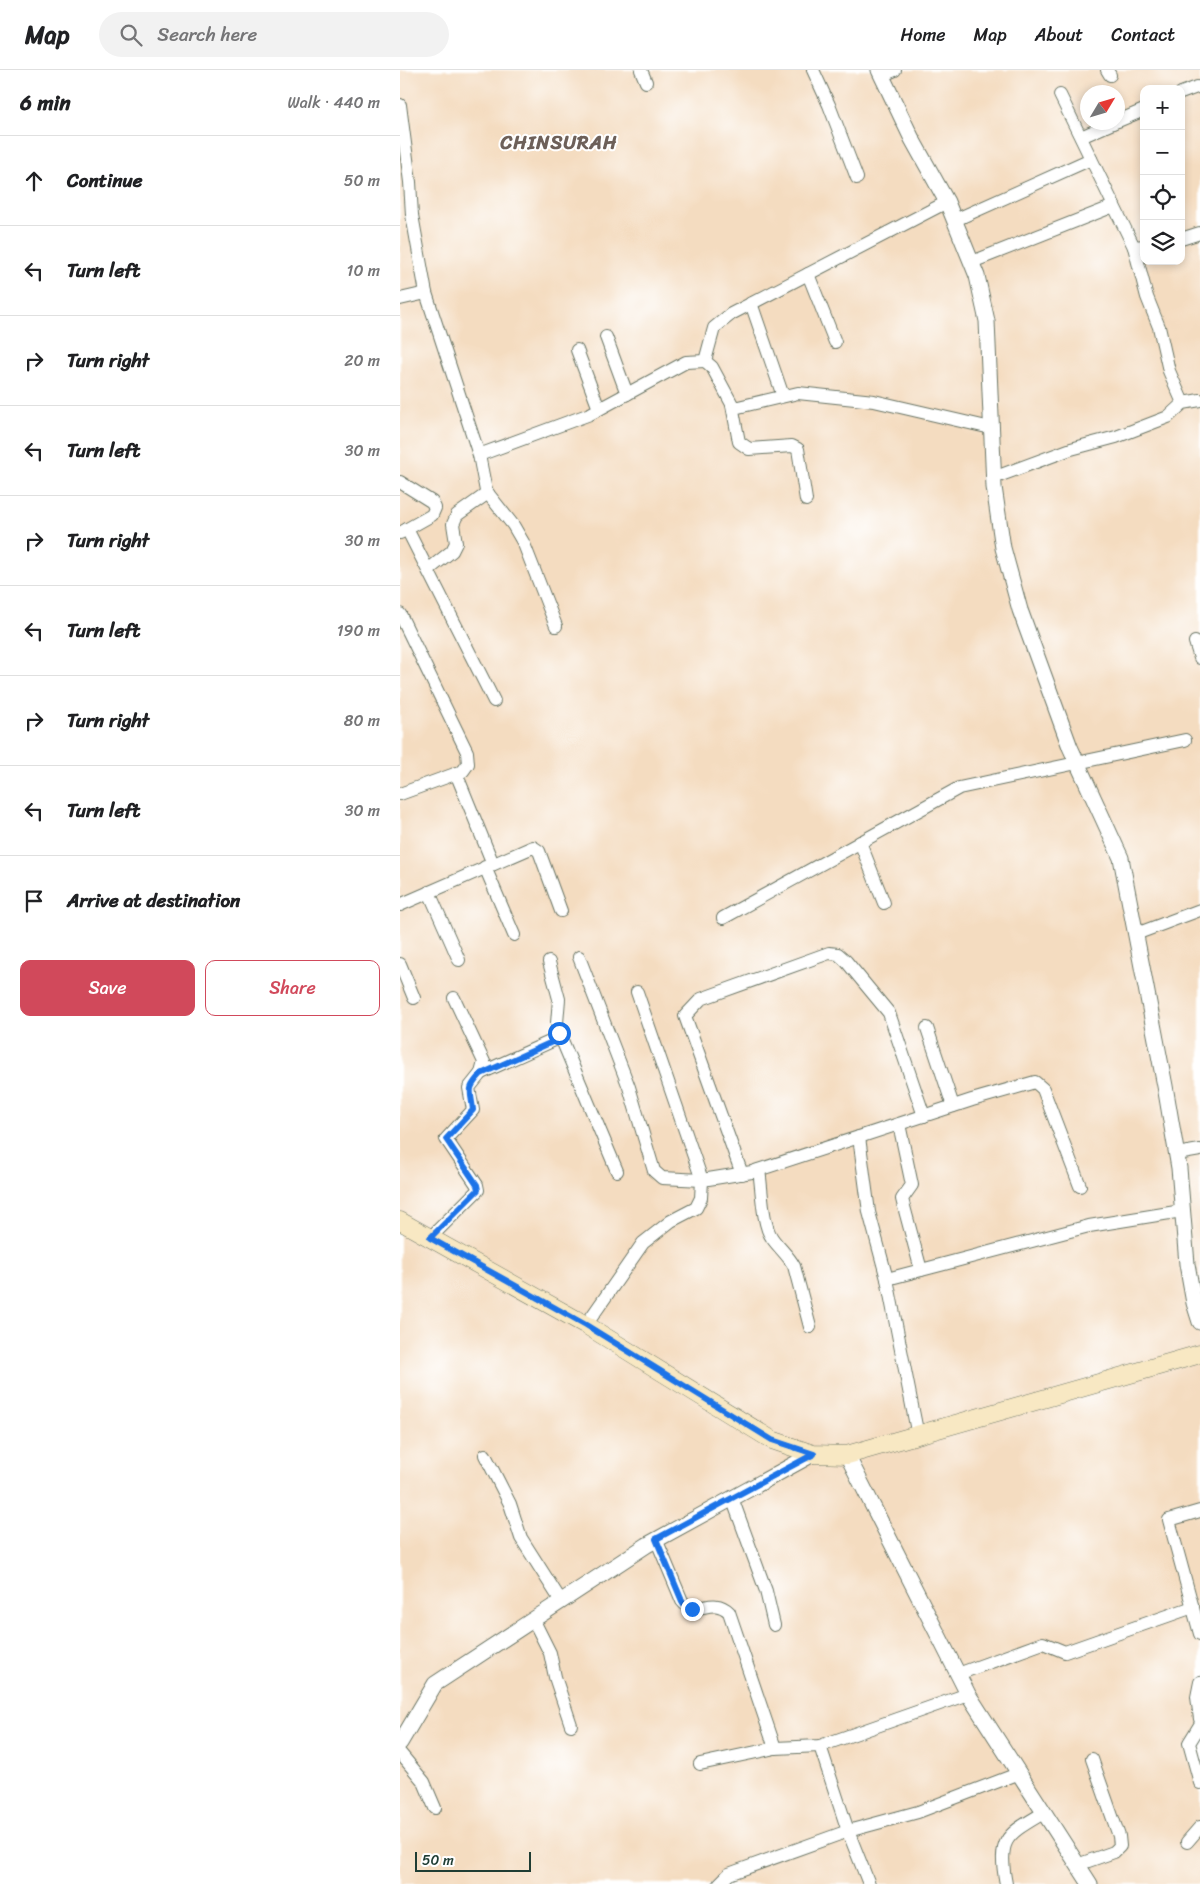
<!DOCTYPE html>
<meta charset="utf-8">
<style>
:root{--surface:#fff;--page:#f2f2f2;--text:#202124;--muted:#757577;--line:#e0e0e0;--accent:#d1495b}
body{margin:0;font-family:Sriracha,sans-serif;background:var(--page);color:var(--text)}
.controls{position:absolute;right:15px;top:15px;display:grid;overflow:hidden;border-radius:10px;box-shadow:0 2px 8px #0003}
.controls button{width:45px;height:45px;display:grid;place-items:center;padding:0;border:0;border-bottom:1px solid var(--line);background:var(--surface);color:var(--text);font:25px sans-serif}
.compass{position:absolute;left:680px;top:15px;width:45px;height:45px;border-radius:50%;background:var(--surface);box-shadow:0 2px 8px #0003;rotate:52deg}
.scale{position:absolute;left:15px;bottom:12px;width:116px;box-sizing:border-box;padding-left:5px;border:2px solid #1f3d34;border-top:0;font-size:14px;line-height:18px;white-space:nowrap;color:#1f3d34;-webkit-text-stroke:4px #fff;paint-order:stroke}
.stop{position:absolute;width:15px;height:15px;margin:-11px;border:4px solid #1a73e8;border-radius:50%;background:#fff}
.stop.end{background:#1a73e8;border-color:#fff;box-shadow:0 1px 5px #0008}
.list{margin:0;padding:0;list-style:none}
h2{display:flex;justify-content:space-between;align-items:center;height:65px;margin:0;padding:0 20px;font-size:21px}
h2 small{font-size:16px;font-weight:400;color:var(--muted)}
.list li{display:grid;grid-template-columns:32px 1fr auto;gap:15px;align-items:center;box-sizing:border-box;height:90px;padding:0 20px;border-top:1px solid var(--line)}
.list b{display:block;font-size:19px;white-space:nowrap}
.list em{font-size:16px;font-style:normal;color:var(--muted)}
.actions{display:flex;gap:10px;padding:15px 20px}
.actions a{flex:1;padding:11px 0;border:1px solid var(--accent);border-radius:10px;text-align:center;font-size:18px;color:var(--accent)}
.actions .main{background:var(--accent);color:#fff}
.icon{flex:none;width:28px;height:28px;fill:none;stroke:currentColor;stroke-width:2;stroke-linecap:round;stroke-linejoin:round}
.map{position:relative;flex:none;width:800px;height:1814px;overflow:hidden}
header{display:flex;align-items:center;gap:30px;box-sizing:border-box;height:70px;padding:0 25px;background:var(--surface);border-bottom:1px solid var(--line)}
header strong{font-size:24px}
nav{display:flex;gap:28px;margin-inline-start:auto;font-size:18px}
.search{width:350px;height:45px;background:var(--page);display:flex;align-items:center;gap:12px;box-sizing:border-box;padding:0 18px;border-radius:28px;color:var(--muted);font-size:19px}
main{display:flex}
aside{flex:1;background:var(--surface)}
.map>svg:first-child{display:block}
</style>
<header>
<strong>Map</strong>
<div class="search"><svg class="icon" aria-label="search" viewBox="0 0 24 24"><circle cx="10" cy="10" r="6"/><path d="M15 15l6 6"/></svg>Search here</div>
<nav><a>Home</a><a>Map</a><a>About</a><a>Contact</a></nav>
</header>
<main>
<aside>
<h2>6 min<small>Walk · 440 m</small></h2>
<ul class="list">
<li><svg class="icon" aria-label="ahead" viewBox="0 0 24 24"><path d="M12 20V5M6 11l6-6 6 6"/></svg><div><b>Continue</b></div><em>50 m</em></li>
<li><svg class="icon" aria-label="left" viewBox="0 0 24 24"><path d="M17 20v-9H6M10 6l-5 5 5 5"/></svg><div><b>Turn left</b></div><em>10 m</em></li>
<li><svg class="icon" aria-label="right" viewBox="0 0 24 24"><path d="M7 20v-9h11M14 6l5 5-5 5"/></svg><div><b>Turn right</b></div><em>20 m</em></li>
<li><svg class="icon" aria-label="left" viewBox="0 0 24 24"><path d="M17 20v-9H6M10 6l-5 5 5 5"/></svg><div><b>Turn left</b></div><em>30 m</em></li>
<li><svg class="icon" aria-label="right" viewBox="0 0 24 24"><path d="M7 20v-9h11M14 6l5 5-5 5"/></svg><div><b>Turn right</b></div><em>30 m</em></li>
<li><svg class="icon" aria-label="left" viewBox="0 0 24 24"><path d="M17 20v-9H6M10 6l-5 5 5 5"/></svg><div><b>Turn left</b></div><em>190 m</em></li>
<li><svg class="icon" aria-label="right" viewBox="0 0 24 24"><path d="M7 20v-9h11M14 6l5 5-5 5"/></svg><div><b>Turn right</b></div><em>80 m</em></li>
<li><svg class="icon" aria-label="left" viewBox="0 0 24 24"><path d="M17 20v-9H6M10 6l-5 5 5 5"/></svg><div><b>Turn left</b></div><em>30 m</em></li>
<li><svg class="icon" aria-label="arrive" viewBox="0 0 24 24"><path d="M6 21V4h12l-3 4 3 4H6"/></svg><div><b>Arrive at destination</b></div></li>
</ul>
<div class="actions"><a class="main">Save</a><a>Share</a></div>
</aside>
<div class="map">
<svg width="800" height="1814" viewBox="0 0 800 1814">
<rect width="100%" height="100%" fill="#fff"/>
<filter id="ink" filterUnits="userSpaceOnUse"><feTurbulence type="fractalNoise" baseFrequency=".02" numOctaves="2"/><feDisplacementMap in="SourceGraphic" scale="10" xChannelSelector="R" yChannelSelector="G"/><feConvolveMatrix kernelMatrix="1 2 1 2 8 2 1 2 1" color-interpolation-filters="sRGB"/></filter>
<filter id="wash" filterUnits="userSpaceOnUse"><feTurbulence type="fractalNoise" baseFrequency=".0096" numOctaves="4" result="noise"/><feDisplacementMap in="SourceGraphic" scale="20" xChannelSelector="R" yChannelSelector="G"/><feGaussianBlur stdDeviation="1.12" result="paint"/><feColorMatrix in="noise" values="0 0 0 0 0 0 0 0 0 0 0 0 0 0 0 0 0 1.4 0 .05"/><feComposite in="paint" operator="in"/></filter>
<g filter="url(#wash)">
<rect width="100%" height="100%" fill="#f4dcc0"/>
</g>
<g filter="url(#ink)">
<g fill="none" stroke-linecap="round" stroke-linejoin="round">
<defs>
<g id="minor">
<path d="M241,0l5,12"/>
<path d="M413,0l16,35 28,73"/>
<path d="M707,0l3,5"/>
<path d="M481,6l14,-6"/>
<path d="M781,23l16,-6"/>
<path d="M660,25l74,152"/>
<path d="M0,35l10,77 2,33 14,78 53,162 111,-41 96,-52 19,-1"/>
<path d="M718,51l26,-11"/>
<path d="M681,67l34,-15"/>
<path d="M547,132l-216,112 -17,14 -9,33 7,6 22,41 64,-15 76,8 117,27"/>
<path d="M555,150l136,-61"/>
<path d="M781,169l19,-6"/>
<path d="M744,176l-10,1 13,50 12,30 10,44 14,32"/>
<path d="M572,192l142,-56"/>
<path d="M408,204l27,68"/>
<path d="M0,229l26,-6"/>
<path d="M351,233l32,93"/>
<path d="M206,267l21,57"/>
<path d="M177,280l22,59"/>
<path d="M332,335l7,37 10,7 43,-3 6,3 8,51"/>
<path d="M79,385l7,36 27,34 11,19 32,82"/>
<path d="M593,408l78,-29 45,-12 52,-20 15,-14 17,-3"/>
<path d="M0,412l32,20 3,6 -3,7 -32,18"/>
<path d="M7,459l87,172"/>
<path d="M28,500l24,-19 4,-8 -3,-19 4,-9 31,-22"/>
<path d="M0,544l67,138 1,12 -5,7 -63,23"/>
<path d="M795,572l5,16"/>
<path d="M56,703l37,91"/>
<path d="M460,772l24,61"/>
<path d="M85,797l29,68"/>
<path d="M29,822l30,68"/>
<path d="M0,835l133,-58 6,4 22,60"/>
<path d="M323,848l236,-130 226,-48"/>
<path d="M736,864l64,-24"/>
<path d="M179,887l50,130 25,84 8,7 40,2 50,-8 220,-72 63,-18 8,7 37,97"/>
<path d="M149,892l10,37 -2,24 2,10 58,138"/>
<path d="M0,894l14,34"/>
<path d="M527,958l26,78"/>
<path d="M81,1003l80,-36"/>
<path d="M499,1054l13,61 -10,14 1,4 18,67"/>
<path d="M459,1067l10,75 18,67 31,157"/>
<path d="M777,1084l23,-4"/>
<path d="M359,1100c3,18 3,54 13,68 7,10 16,17 22,28l16,61"/>
<path d="M342,1104l-57,-158 16,-17 128,-46 9,1 8,7 43,52 35,103"/>
<path d="M30,1168l48,-48 -1,-5 -31,-46 27,-29 -4,-22 12,-15 3,-11 -30,-64"/>
<path d="M487,1209l202,-53 93,-15"/>
<path d="M186,1255l57,-82 28,-22 25,-13 5,-10 1,-18 -65,-188"/>
<path d="M85,1385l25,49 11,34 40,63"/>
<path d="M332,1428l34,93 8,34"/>
<path d="M800,1441l-31,9 31,114"/>
<path d="M256,1469l26,62c14,18 29,-6 47,11l46,136"/>
<path d="M133,1549l17,34 5,24 16,48"/>
<path d="M558,1604l85,-31 22,9 128,-45"/>
<path d="M800,1612l-3,15 3,22"/>
<path d="M800,1655l-11,18 11,40"/>
<path d="M420,1676l28,85 21,53"/>
<path d="M0,1683l24,29 11,26"/>
<path d="M300,1694l75,-16 45,-2 148,-52"/>
<path d="M787,1772l13,-15"/>
<path d="M677,1795l37,-13 6,-6 -1,-10 -27,-77"/>
<path d="M319,1814l10,-10 119,-43 70,-19 102,-39"/>
<path d="M606,1814c-9,-47 1,-49 39,-72"/>
</g>
<g id="tertiary">
<path d="M479,0l33,69 35,63 30,74 10,45 7,166 9,61 17,62 50,137 51,111 44,228 14,82 8,96 7,39 6,19"/>
<path d="M447,1385l121,239 122,190"/>
<path d="M0,1673l35,-59 212,-139 166,-91"/>
</g>
<path id="secondary" d="M0,1151l186,104 186,115 41,14 34,1 353,-101"/>
</defs>
<use href="#minor" stroke="#6a7565" stroke-width="14"/>
<use href="#tertiary" stroke="#6a7565" stroke-width="17"/>
<use href="#secondary" stroke="#6a7565" stroke-width="19"/>
<use href="#minor" stroke="#fff" stroke-width="12"/>
<use href="#tertiary" stroke="#fff" stroke-width="15"/>
<use href="#secondary" stroke="#f8e8c3" stroke-width="18"/>
</g>
</g>
<g fill="none" stroke-linecap="round" stroke-linejoin="round" filter="url(#ink)">
<path stroke="#1a73e8" stroke-width="6" d="M159,963l2,5 -80,36c-15,16 -10,16 -8,36l-27,29 31,46 1,5 -48,48 156,87 186,115 42,14 -158,85 26,62 4,6 6,2"/>
</g>
<g text-anchor="middle" dominant-baseline="central" stroke-width="4" stroke-linejoin="round" paint-order="stroke">
<g font-size="19" font-weight="bold" letter-spacing="1" fill="#6d6059" stroke="#fff">
<text x="159" y="72">CHINSURAH</text>
</g>
</g>
</svg>
<div class="controls">
<button>+</button>
<button>−</button>
<button><svg class="icon" aria-label="locate" viewBox="0 0 24 24"><circle cx="12" cy="12" r="6"/><path d="M12 2v4M12 18v4M2 12h4M18 12h4"/></svg></button>
<button><svg class="icon" aria-label="layers" viewBox="0 0 24 24"><path d="M12 4l9 5-9 5-9-5zM3 14l9 5 9-5"/></svg></button>
</div>
<svg class="compass" viewBox="-18 -18 36 36"><path d="M0-13l5 13h-10z" fill="#e53935"/><path d="M0 13l5-13h-10z" fill="#757577"/></svg>
<div class="scale">50 m</div>
<div class="stop" style="left:159px;top:963px"></div>
<div class="stop end" style="left:292px;top:1539px"></div>
</div>
</main>
